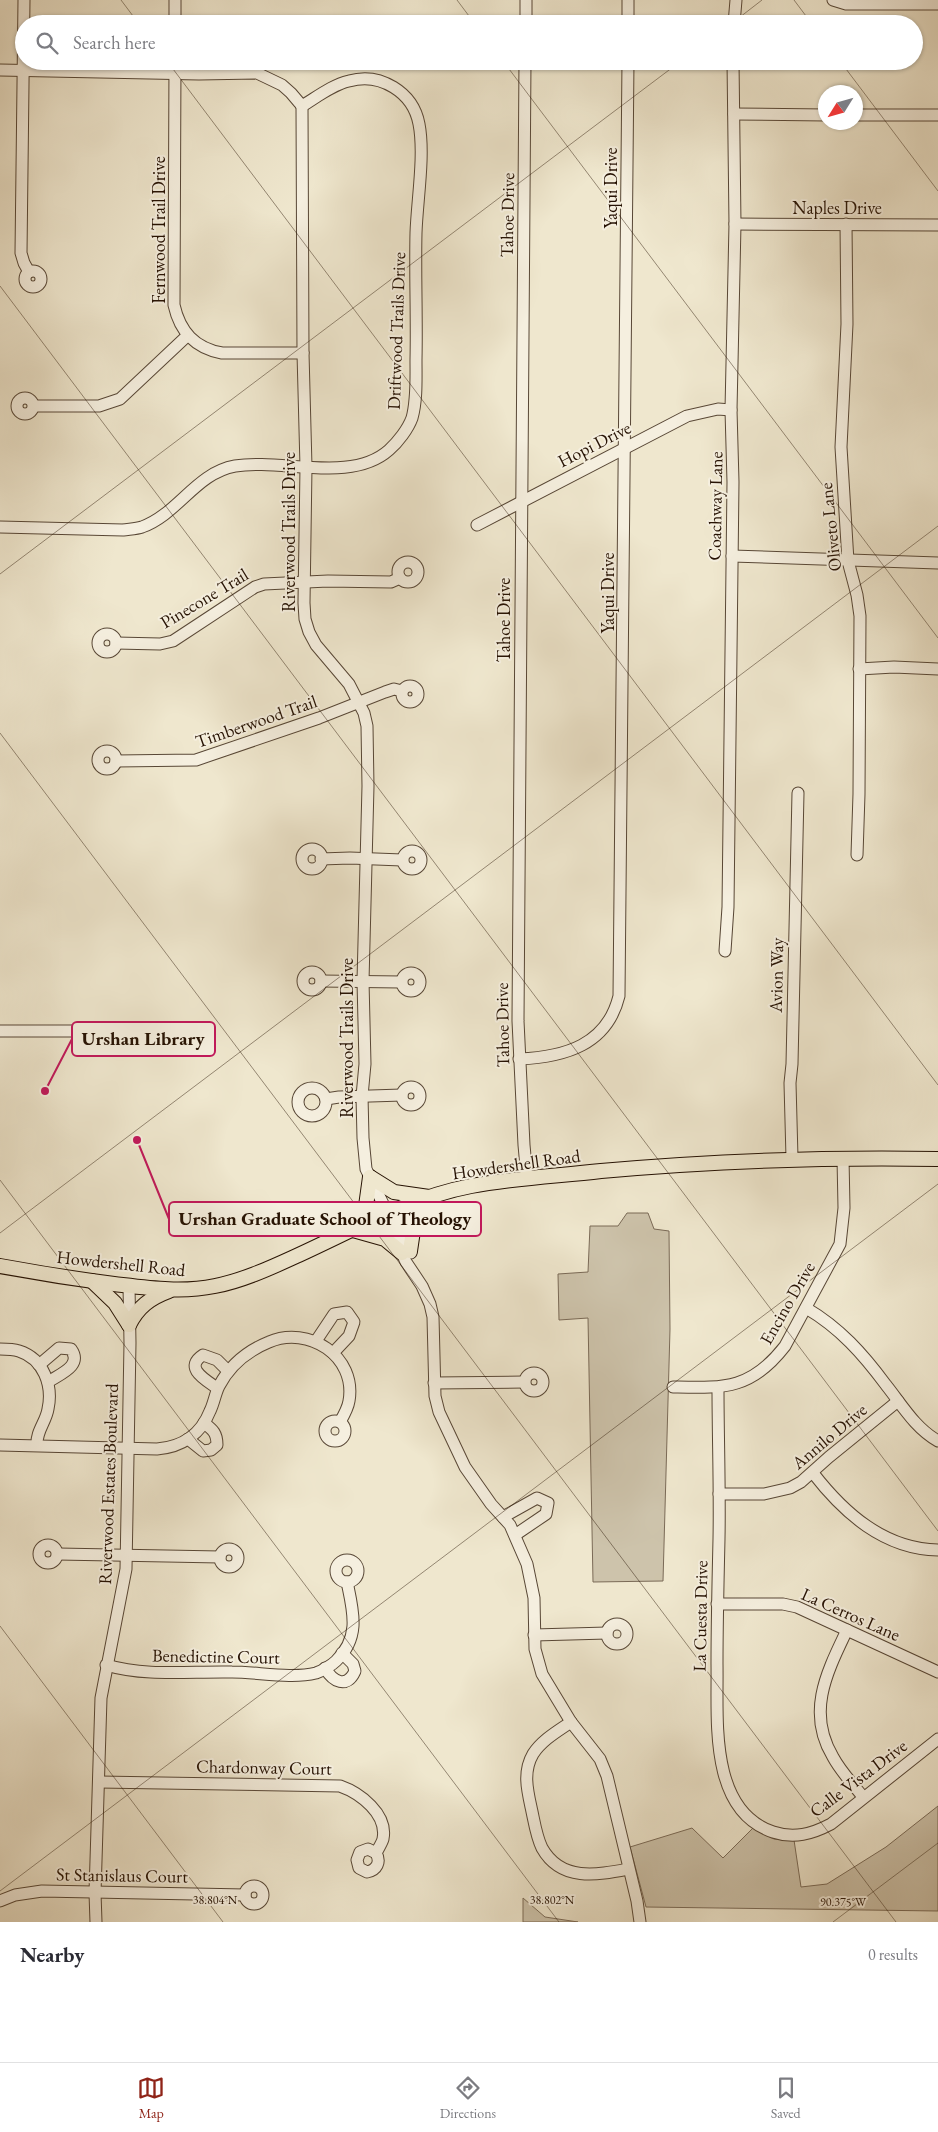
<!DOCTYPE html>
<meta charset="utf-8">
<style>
:root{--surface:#fff;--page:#f2f2f3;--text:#2b2b33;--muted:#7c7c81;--line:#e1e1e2;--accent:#8f2418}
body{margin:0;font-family:"EB Garamond",serif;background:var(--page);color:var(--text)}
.compass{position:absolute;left:818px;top:85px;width:45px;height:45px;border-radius:50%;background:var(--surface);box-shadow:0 1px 4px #0004;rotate:233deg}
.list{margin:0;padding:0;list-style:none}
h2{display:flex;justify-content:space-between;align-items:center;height:65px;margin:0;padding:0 20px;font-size:21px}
h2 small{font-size:16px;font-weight:400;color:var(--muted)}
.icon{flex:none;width:28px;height:28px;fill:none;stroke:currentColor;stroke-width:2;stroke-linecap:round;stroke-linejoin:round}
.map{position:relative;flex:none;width:938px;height:1922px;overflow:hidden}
.search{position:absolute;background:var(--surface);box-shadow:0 1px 4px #0004;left:15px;right:15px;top:15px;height:55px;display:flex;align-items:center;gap:12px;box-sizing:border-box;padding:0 18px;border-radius:28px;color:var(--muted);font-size:19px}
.sheet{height:140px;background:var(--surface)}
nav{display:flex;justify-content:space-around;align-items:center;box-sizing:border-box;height:70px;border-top:1px solid var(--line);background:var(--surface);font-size:14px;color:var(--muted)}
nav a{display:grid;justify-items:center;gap:2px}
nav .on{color:var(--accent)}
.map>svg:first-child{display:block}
</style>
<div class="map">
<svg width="938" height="1922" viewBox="0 0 938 1922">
<rect width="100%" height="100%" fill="#efe7ce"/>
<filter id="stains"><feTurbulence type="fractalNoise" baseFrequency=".004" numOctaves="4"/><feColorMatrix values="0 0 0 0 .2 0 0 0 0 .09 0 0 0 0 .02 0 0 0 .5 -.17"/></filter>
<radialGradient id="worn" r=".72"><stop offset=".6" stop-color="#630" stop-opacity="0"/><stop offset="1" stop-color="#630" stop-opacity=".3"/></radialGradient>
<g fill="#cdc3ab" stroke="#7a6a57">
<path d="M627,1213h21l6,16 15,2 1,98 -7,252 -70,1 -5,-264 -29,2 -1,-46 30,-2 2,-46h28z"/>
<path d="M938,1806v105l-292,-4 -16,-60 62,-19 31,30 30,-30 21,11 20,1 7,47 26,-3 59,-37z"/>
<path d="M523,1898l22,19 33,5h-55z"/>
</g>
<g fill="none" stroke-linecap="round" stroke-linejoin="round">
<defs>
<g id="minor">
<path d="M24,0l-3,253 3,10 5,9"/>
<path d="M175,0v24"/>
<path d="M833,0l13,4h92"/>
<path d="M526,24v-24"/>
<path d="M628,24v-24"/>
<path d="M734,24l2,-24"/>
<path d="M175,61l-1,244c6,27 21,43 48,48h81"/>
<path d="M525,61l-7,960 6,124 3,33"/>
<path d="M0,70l199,4 58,-1 25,12 9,8 11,13"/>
<path d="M302,106l1,247 3,114 -2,136 1,16 4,13 7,13 33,39 15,29 3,13 1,60 -5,195 2,83 -3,32 1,42 3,31 22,45 4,18 14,30 16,24 8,18 3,13 2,79 4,16 26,55 26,37 19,21 17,39 7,34 1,51 7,25 29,48 29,37 7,17 30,125 3,21"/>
<path d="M734,114l92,1"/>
<path d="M856,115h82"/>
<path d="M735,224l203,1"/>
<path d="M846,224l1,100 -6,123 7,114 9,34 3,21 -1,178 -2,61"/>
<circle cx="33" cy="279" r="8"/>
<circle cx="25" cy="406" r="8"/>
<path d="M34,406h65l21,-7 67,-63"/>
<path d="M477,525l210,-109 31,-7 13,1"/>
<path d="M0,527l123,3c6,-1 13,-1 19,-3 36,-13 54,-54 93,-61 46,-8 116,18 154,-16 9,-8 19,-21 23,-32 5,-18 4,-39 4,-58 1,-42 -1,-85 0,-127 1,-32 9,-78 3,-109 -6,-32 -39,-52 -70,-43 -17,4 -32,16 -47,25"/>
<path d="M732,556l206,7"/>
<circle cx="408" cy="572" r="10"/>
<circle cx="107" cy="643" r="9"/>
<path d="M116,643l44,1 13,-3 82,-54 9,-3 64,-3 63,1 9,-4"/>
<path d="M859,669l35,-2 44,2"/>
<circle cx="410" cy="694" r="8"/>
<circle cx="107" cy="760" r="9"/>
<path d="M116,761l80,-1 123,-42 66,-26 9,-3 8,2"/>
<circle cx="312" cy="859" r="10"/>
<circle cx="412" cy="860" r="9"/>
<path d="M321,859l29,-1 52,2"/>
<path d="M725,951l3,-44 5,-425 -2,-72 4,-186 -2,-163"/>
<circle cx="312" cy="981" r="9"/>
<circle cx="411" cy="982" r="9"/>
<path d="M321,981l80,1"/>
<path d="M0,1031h178"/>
<path d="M519,1059c46,-2 88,-14 100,-63l9,-935"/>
<circle cx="411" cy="1096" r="9"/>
<circle cx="312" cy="1102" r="14"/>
<path d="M326,1099l13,-2 63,-2"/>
<path d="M792,1158l-2,-75 2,-19 6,-271"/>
<path d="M389,1215l10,13 12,25"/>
<path d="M806,1308c34,20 57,46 80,77 16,20 29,43 52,56"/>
<path d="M316,1341l18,-27 13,-2 7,10 -5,14 -16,17"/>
<path d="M0,1349c6,0 13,0 19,2 25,8 34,35 29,58 -2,13 -12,22 -11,36"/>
<path d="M39,1365l20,-17 12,1c12,17 -11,25 -23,33"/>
<circle cx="534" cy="1382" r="9"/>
<path d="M434,1383l90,-1"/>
<path d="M673,1387c51,1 78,3 112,-41l55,-102 4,-36 -1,-50"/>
<path d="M217,1388c-11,-8 -34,-20 -14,-33l14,5 11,11"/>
<path d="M718,1388c0,50 2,101 1,151 -1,42 -2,84 -2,125 1,54 -9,146 56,168 21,7 39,2 58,-8l107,-85"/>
<circle cx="335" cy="1431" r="10"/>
<path d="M188,1439l15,12 8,-1 6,-5c0,-12 -4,-15 -13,-22"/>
<path d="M0,1445l157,4c25,-2 44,-15 53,-38 4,-8 5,-17 9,-25 11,-21 28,-35 50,-44 39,-17 88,14 80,59 -1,7 -5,14 -9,21"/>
<path d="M813,1473c31,40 71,76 125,77"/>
<path d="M719,1494h45l26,-6 11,-6 28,-25 69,-56"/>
<path d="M503,1517l34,-19 11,5 -2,11 -31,21"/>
<circle cx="48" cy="1554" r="9"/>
<circle cx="229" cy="1558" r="9"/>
<path d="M58,1554l162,3"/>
<circle cx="347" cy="1571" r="11"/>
<path d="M717,1604h66l14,3 141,65"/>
<circle cx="617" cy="1634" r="10"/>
<path d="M847,1630c-20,42 -41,82 -14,127 8,15 20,27 30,40"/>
<path d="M534,1635l73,-2"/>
<path d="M106,1665c41,12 84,6 126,7 26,0 59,7 84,1 6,-2 16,-8 20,-12 25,-24 17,-50 11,-79"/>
<path d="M325,1668c8,14 22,21 30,3l-2,-7 -11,-11"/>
<path d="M571,1722c-13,9 -29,18 -38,32 -10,17 -6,35 -2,53 3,13 5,29 11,41 19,34 55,27 86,21"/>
<path d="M99,1782l241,4c20,7 48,28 43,53 -1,4 -5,10 -7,14 5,9 1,17 -9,19l-8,-4 -2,-8 3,-8 8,-3 8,4"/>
<circle cx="254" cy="1895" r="9"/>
<path d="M0,1901l15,-6 27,-4 203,4"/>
<path d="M96,1922l-1,-29 6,-195 25,-129 4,-226 -1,-57"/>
</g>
<g id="major">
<path d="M370,1177l24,15 35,5"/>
<path d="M353,1230l13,-24 4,-29"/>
<path d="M353,1230l32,9 17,14"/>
<path d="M410,1251l4,-27 15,-27"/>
<path d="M0,1266c38,7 76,13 114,18 34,4 67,9 101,2 26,-5 53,-17 77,-28 58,-26 116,-60 179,-72 43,-8 86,-10 130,-15 112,-10 224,-14 337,-12"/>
<path d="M92,1281l23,22 14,22"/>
<path d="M129,1325c9,-18 21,-27 40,-34"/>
</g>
</defs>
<use href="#minor" stroke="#584736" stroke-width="13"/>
<use href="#major" stroke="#261203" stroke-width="16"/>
<use href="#minor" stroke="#f5efdf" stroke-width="11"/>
<use href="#major" stroke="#efe7ce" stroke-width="14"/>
</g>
<path fill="none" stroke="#261203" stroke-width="1" stroke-opacity="0.45" d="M121,0l18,24M457,0l18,24M794,0l18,24M731,24l31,-24M167,61l771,1024M503,61l435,577M840,61l98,130M0,286l938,1245M0,574l681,-513M0,733l896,1189M0,1180l559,742M0,1233l938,-707M0,1626l223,296M0,1891l938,-707M833,1922l105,-79"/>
<g text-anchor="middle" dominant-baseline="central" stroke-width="4" stroke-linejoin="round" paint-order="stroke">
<g font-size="18" fill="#261203" stroke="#f5efdf">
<text transform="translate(610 188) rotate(-90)">Yaqui Drive</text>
<text x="837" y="207">Naples Drive</text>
<text transform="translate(507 215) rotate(-89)">Tahoe Drive</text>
<text transform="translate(158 230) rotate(-90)">Fernwood Trail Drive</text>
<text transform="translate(396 331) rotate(-88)">Driftwood Trails Drive</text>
<text transform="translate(594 444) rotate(-27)">Hopi Drive</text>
<text transform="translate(715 506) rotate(-89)">Coachway Lane</text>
<text transform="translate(830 527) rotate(-96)">Oliveto Lane</text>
<text transform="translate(288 532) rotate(-90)">Riverwood Trails Drive</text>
<text transform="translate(607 593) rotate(-90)">Yaqui Drive</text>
<text transform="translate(204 598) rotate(-31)">Pinecone Trail</text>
<text transform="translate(503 620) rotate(-90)">Tahoe Drive</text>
<text transform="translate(256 721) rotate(-19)">Timberwood Trail</text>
<text transform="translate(776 975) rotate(-89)">Avion Way</text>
<text transform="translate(502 1025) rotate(-91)">Tahoe Drive</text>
<text transform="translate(346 1038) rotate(-90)">Riverwood Trails Drive</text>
<text transform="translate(516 1164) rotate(-8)">Howdershell Road</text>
<text transform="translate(121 1263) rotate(6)">Howdershell Road</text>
<text transform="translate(787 1303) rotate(-60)">Encino Drive</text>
<text transform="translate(829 1436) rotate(-40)">Annilo Drive</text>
<text transform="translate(108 1484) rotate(-88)">Riverwood Estates Boulevard</text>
<text transform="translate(851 1614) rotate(24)">La Cerros Lane</text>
<text transform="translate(700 1616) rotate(-89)">La Cuesta Drive</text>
<text transform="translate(216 1656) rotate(1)">Benedictine Court</text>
<text transform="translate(264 1767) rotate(1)">Chardonway Court</text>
<text transform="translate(858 1778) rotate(-37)">Calle Vista Drive</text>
<text transform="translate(122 1875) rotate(1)">St Stanislaus Court</text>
</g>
</g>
<g font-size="12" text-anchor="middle" fill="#261203" stroke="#f5efdf" stroke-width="4" stroke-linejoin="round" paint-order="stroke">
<text x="215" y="1904">38.804°N</text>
<text x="552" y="1904">38.802°N</text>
<text x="843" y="1906">90.375°W</text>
</g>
<path fill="none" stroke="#c2185b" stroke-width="2" d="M45 1091L72 1039M137 1140L169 1219"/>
<g fill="#c2185b" stroke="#f5efdf" stroke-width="2">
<circle cx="45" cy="1091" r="5"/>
<circle cx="137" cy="1140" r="5"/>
</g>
<g fill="#f5efdf" stroke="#c2185b" stroke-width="2">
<rect x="72" y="1022" width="143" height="34" rx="5"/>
<rect x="169" y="1202" width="312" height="34" rx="5"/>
</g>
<g font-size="19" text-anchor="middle" font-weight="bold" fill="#261203">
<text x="143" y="1045">Urshan Library</text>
<text x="325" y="1225">Urshan Graduate School of Theology</text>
</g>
<rect width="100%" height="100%" filter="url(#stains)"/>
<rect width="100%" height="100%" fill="url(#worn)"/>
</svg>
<svg class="compass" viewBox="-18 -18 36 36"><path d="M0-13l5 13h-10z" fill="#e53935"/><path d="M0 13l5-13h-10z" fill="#7c7c81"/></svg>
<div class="search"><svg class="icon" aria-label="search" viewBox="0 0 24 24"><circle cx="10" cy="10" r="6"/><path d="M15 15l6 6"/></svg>Search here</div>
</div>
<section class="sheet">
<h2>Nearby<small>0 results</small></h2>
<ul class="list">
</ul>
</section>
<nav>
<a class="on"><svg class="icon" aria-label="map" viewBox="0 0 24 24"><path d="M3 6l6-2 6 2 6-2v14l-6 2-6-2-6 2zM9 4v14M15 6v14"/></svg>Map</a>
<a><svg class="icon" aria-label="directions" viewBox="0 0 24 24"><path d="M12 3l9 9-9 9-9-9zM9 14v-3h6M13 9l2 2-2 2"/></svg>Directions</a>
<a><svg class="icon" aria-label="saved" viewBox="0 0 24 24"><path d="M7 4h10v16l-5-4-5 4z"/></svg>Saved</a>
</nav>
